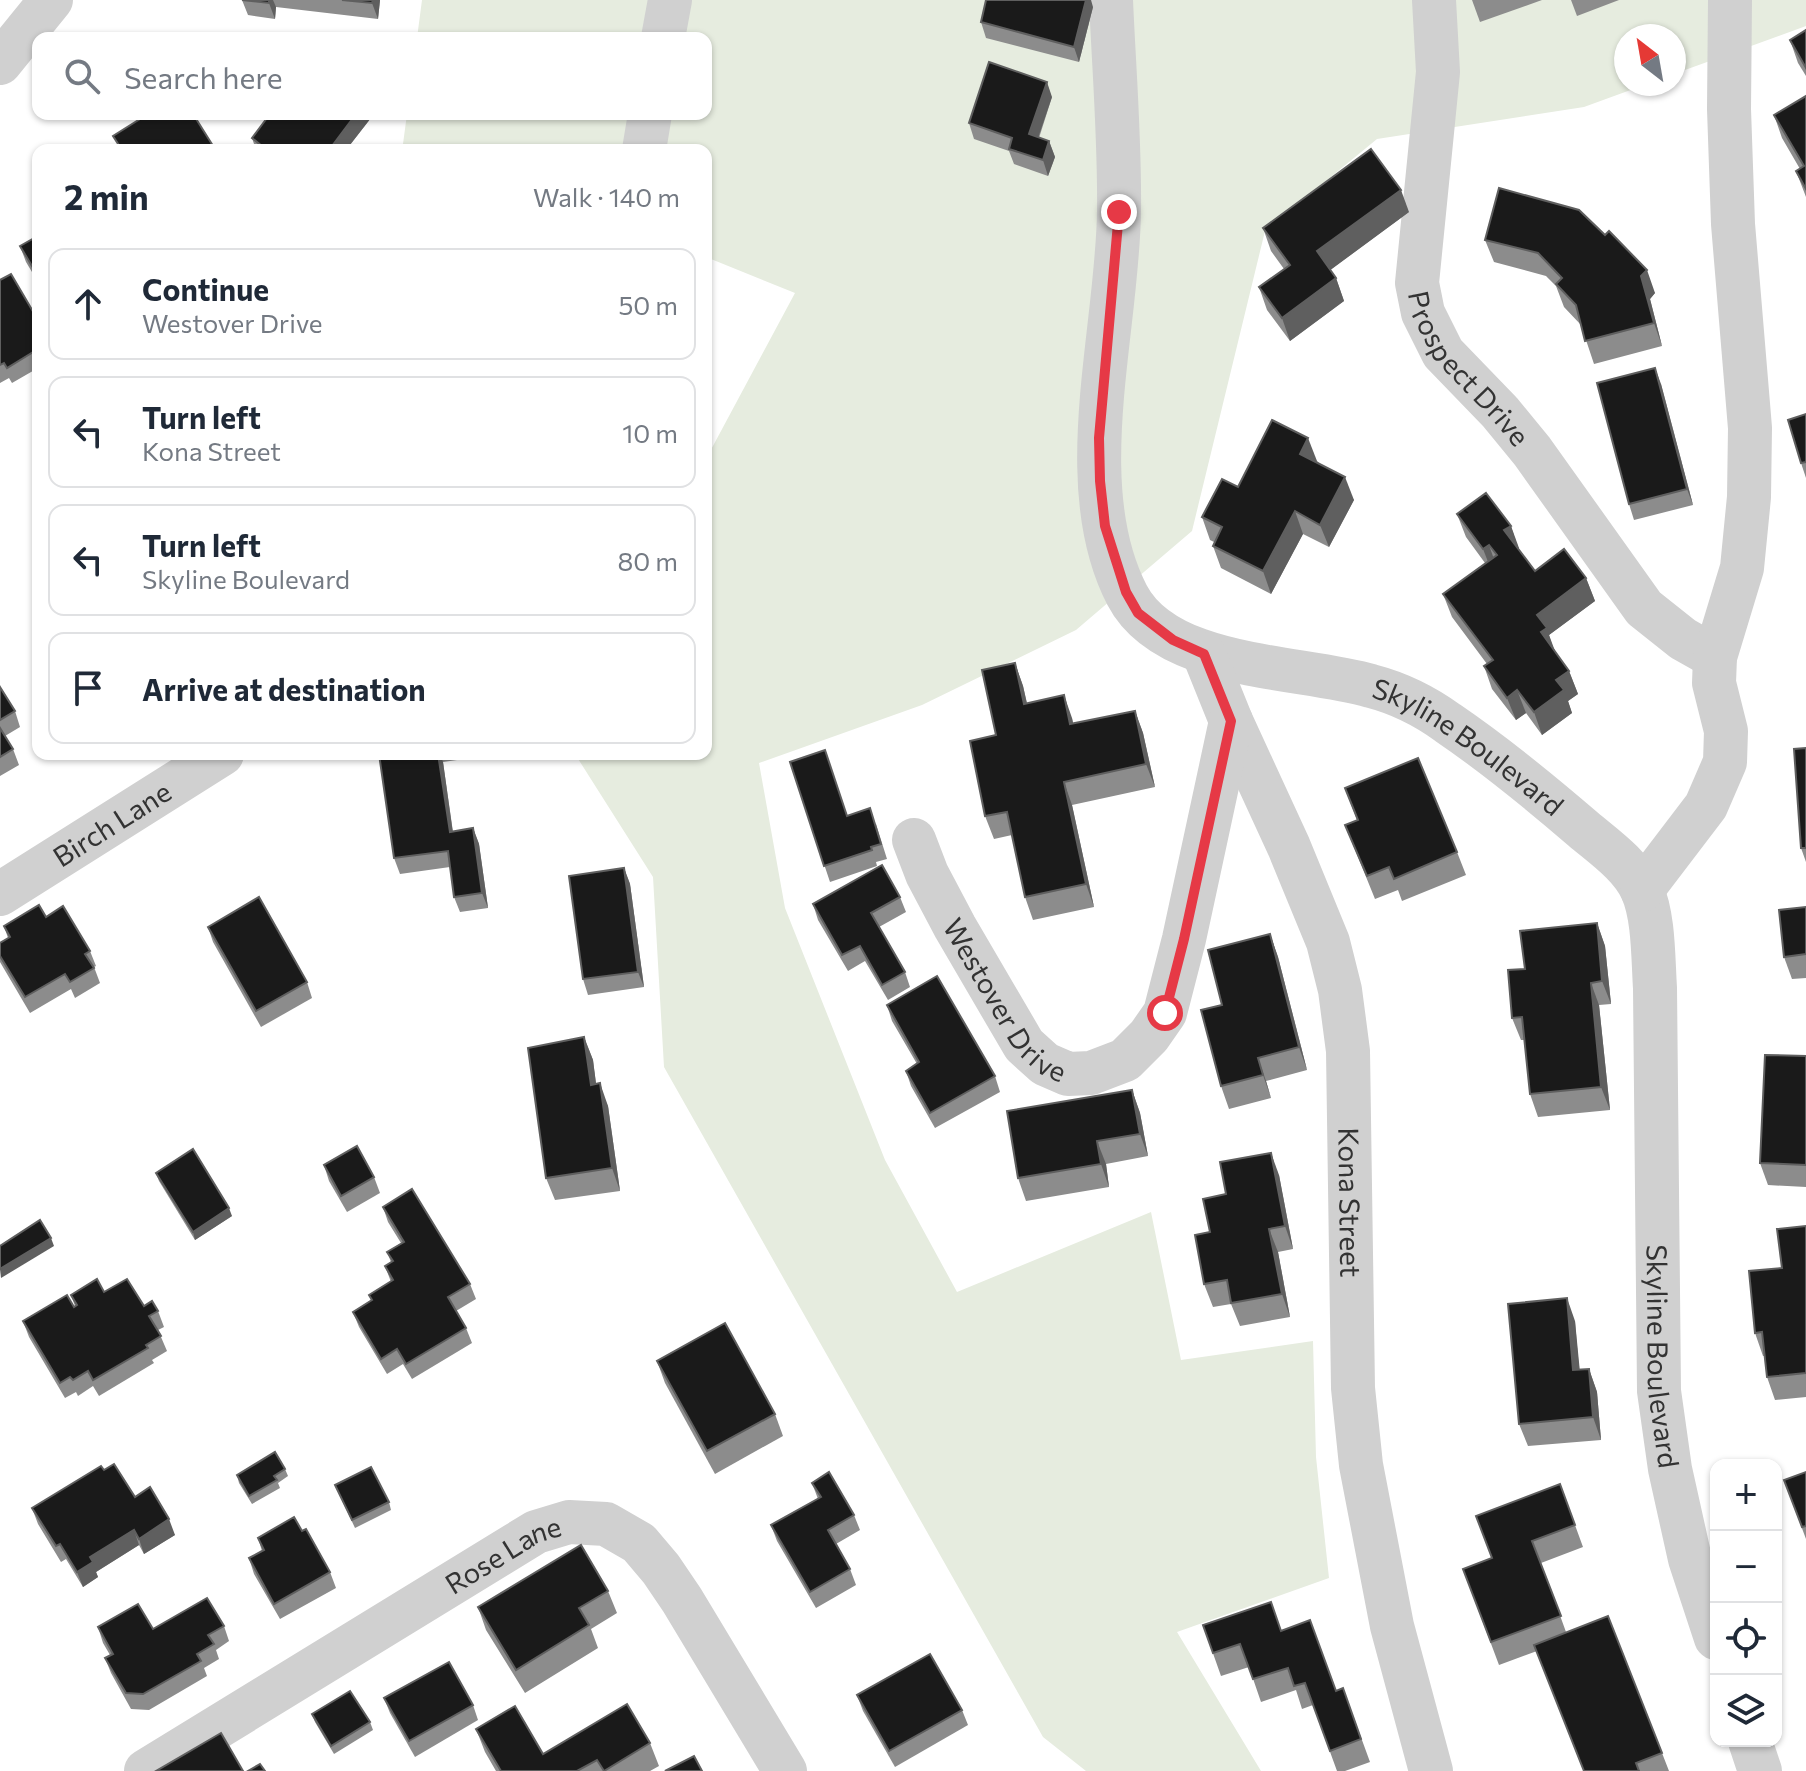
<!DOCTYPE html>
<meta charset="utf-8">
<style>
:root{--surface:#fff;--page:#f2f2f3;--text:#1f2937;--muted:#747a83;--line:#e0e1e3}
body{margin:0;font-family:Commissioner,sans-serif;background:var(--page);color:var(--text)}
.controls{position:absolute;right:24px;bottom:24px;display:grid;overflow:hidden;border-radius:16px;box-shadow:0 2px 6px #0004}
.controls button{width:72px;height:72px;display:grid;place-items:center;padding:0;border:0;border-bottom:2px solid var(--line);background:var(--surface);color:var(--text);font:40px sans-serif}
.compass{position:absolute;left:1614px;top:24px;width:72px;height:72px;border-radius:50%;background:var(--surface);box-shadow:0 2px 6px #0004;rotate:329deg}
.stop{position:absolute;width:24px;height:24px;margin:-18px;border:6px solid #e63946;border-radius:50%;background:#fff}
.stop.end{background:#e63946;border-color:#fff;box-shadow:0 2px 8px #0008}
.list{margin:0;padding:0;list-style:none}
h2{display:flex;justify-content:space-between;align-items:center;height:104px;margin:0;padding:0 32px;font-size:34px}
h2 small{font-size:26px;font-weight:400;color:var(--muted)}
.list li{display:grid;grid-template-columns:52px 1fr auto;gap:24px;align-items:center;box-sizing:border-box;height:112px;margin:0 16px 16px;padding:0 16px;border:2px solid var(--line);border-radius:16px}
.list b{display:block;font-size:30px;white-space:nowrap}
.list p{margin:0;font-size:26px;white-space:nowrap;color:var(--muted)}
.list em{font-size:26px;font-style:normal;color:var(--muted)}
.icon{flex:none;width:44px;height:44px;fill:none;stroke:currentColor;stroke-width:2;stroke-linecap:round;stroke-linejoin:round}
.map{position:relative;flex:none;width:1806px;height:1771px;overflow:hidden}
.search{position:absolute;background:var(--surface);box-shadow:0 2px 6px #0004;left:32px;top:32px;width:680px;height:88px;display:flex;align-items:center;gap:20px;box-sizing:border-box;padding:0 28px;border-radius:16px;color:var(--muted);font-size:30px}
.panel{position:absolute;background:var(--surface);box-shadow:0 2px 6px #0004;left:32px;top:144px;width:680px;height:616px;border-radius:16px}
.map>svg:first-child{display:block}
</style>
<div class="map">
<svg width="1806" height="1771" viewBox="0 0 1806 1771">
<rect width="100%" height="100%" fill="#fff"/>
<path fill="#e6ecdf" d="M422,0h1384v26l-132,48v-38h-48v48h21l-63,23 -207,32 -112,92 -73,300 -116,99 -154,75 -163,58 26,145 100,252 72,132 194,-80 30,148 132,-19 3,116 13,121 -152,54 84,139h-175l-43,-34 -379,-670 -11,-190 -78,-123h131v-295l89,-166 -89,-36v-107h-286l-17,-6 4,-30h299v-76h-289z"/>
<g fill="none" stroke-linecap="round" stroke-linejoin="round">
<g stroke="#d0d0d0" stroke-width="44">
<path id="s1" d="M1111,0c3,70 9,141 8,211 -1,118 -49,274 8,384 39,75 170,70 244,91 27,7 55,21 77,37 47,32 92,69 135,106 20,17 48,36 59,61 12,27 11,68 13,98l4,403 11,78 20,90 26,79"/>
<path id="s2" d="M1434,0l4,72 -21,211 6,30 20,40 57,59 32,39 112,157 39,31 32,18"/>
<path d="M663,38l7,-38"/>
<path d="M0,63l51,-63"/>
<path d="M644,150l6,-36"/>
<path id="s3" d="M1204,654l27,67 58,126 39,95 12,48 8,61 5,337 8,77 31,161 39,145"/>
<path id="s4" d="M914,840l13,34 28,53 69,118 21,19 23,10 23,-1 34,-13 24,-24 16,-23 19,-74 47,-218"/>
<path d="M1642,890l64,-84 19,-44 1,-31 -12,-48 1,-26 27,-89 7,-71 1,-69 -17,-204 -4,-115 1,-109"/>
<path id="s5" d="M0,894l222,-140"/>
<path d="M1750,1741l10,30"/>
<path id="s6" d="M146,1771l390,-239 33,-10 37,2 33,19 22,26 21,31 103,171"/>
</g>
</g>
<g fill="#8c8c8c">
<path d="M242,0h138l-2,19 -102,-12 -1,12 -27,-4z"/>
<path d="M1472,0h70l-62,22z"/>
<path d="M1571,0h48l-42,16z"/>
<path d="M1093,7l-14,55 -93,-24 -5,-16z"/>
<path d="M1806,30v46l-8,-13 -8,-23z"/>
<path d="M1806,96v101l-10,-26 4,-2 -18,-31 -8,-23z"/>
<path d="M1052,97l-13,41 10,3 6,16 -7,19 -34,-12 -5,-13 -35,-12 -5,-16z"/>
<path d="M374,114l-28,36h-90l-4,-12z"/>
<path d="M1409,212l-79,58 6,8 8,23 -54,40 -23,-31 -8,-23 25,-18 -13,-18 -8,-23z"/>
<path d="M1605,235l50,58 -5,6 12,47 -68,18 -13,-39 -17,-18 -8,-21 -10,-10 -52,-14 -9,-22z"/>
<path d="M38,236v46l-12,-20 -6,-16z"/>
<path d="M0,280l38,40v48l-26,15 -3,-5 -9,5z"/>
<path d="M1661,384l32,121 -59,15 -5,-16z"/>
<path d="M1806,414v64l-5,-15z"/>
<path d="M1317,461l37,39 -25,47 -26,-13 -32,60 -50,-26 -8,-22 1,-4 -4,-2 -8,-23 36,-30z"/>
<path d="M1457,514l54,12 7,23 17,22 51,7 9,23 -46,34 5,16 15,20 9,23 -10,7 4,12 -30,22 -16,-22 -10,7 -24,-31 -8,-23 3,-2 -35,-47 -9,-23 42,-31 -19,-26z"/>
<path d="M1015,663l8,23 4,17 45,15 1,6 62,-13 8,22 12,54 -83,18 22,102 -61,13 -8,-23 -13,-62 -18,4 -9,-23 11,-81z"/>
<path d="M0,687l15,24 5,16 -15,9 8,13 6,16 -19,11z"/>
<path d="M1806,748v114l-5,-14z"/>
<path d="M379,754h113v1l-49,7 10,70 20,-4 6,16 9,64 -28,4 -6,-15 -4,-30 -50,7 -6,-16z"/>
<path d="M790,762l57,54 29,8 11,35 -11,3 1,4 -47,16z"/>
<path d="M1345,788l112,64 9,23 -64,26 -4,-11 -23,9 -30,-74 12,-5z"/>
<path d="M624,868l6,16 14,103 -56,8 -5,-16z"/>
<path d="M900,897l6,15 -27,15 26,45 5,15 -22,13 -23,-39 -17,10 -30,-51 -5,-16z"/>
<path d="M1806,907v71l-14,1 -8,-22z"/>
<path d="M46,917l44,34 6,15 -2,1 6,16 -25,15 -4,-9 -41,24 -30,-51v-19l8,-5 -4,-12z"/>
<path d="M1597,923l8,23 6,58 -12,1 11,105 -72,7 -8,-23 -6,-54h-3l-9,-22 13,-49z"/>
<path d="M208,927l99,55 5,16 -51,29 -48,-85z"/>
<path d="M1270,934l8,23 29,113 -41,11 5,17 -42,11 -8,-23 1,-81z"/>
<path d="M887,1005l108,71 5,16 -65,36 -24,-42 -5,-15 11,-7 -25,-43z"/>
<path d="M584,1037l9,23 3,24 12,22 12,85 -65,9 -9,-22z"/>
<path d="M1806,1056v131l-38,-2 -8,-22z"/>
<path d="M1132,1090l8,23 8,43 -42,8 3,23 -83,14 -8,-23z"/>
<path d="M324,1165l50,12 6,16 -33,19 -18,-31z"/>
<path d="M156,1173l76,43 -37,24 -36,-59z"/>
<path d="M1279,1175l14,74 -15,3 12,65 -50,9 -9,-22 -18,3 -9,-23 22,-90z"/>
<path d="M383,1207l87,77 6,15 -20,12 10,17 6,15 -60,36 -9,-15 -16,10 -28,-47 -6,-15 18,-12 -2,-5 22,-13 -6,-16 6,-4 -4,-10 14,-9 -13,-21z"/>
<path d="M1806,1226v171l-31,3 -8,-23 -2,-21h-2l-8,-23 27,-65z"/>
<path d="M104,1292l54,19 6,16 -6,3 9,21 -15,9 2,3 -55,33 -6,-10 -15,10 -2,-4 -11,6 -36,-61 -6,-16 51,-14 1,-1 -4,-11z"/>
<path d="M1575,1321l4,49 10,-1 8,23 4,48 -73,6 -9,-22z"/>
<path d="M657,1361l118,53 8,22 -68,38 -50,-91z"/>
<path d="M285,1469l3,7 -10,7 2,5 -28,16 -13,-21 -2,-8z"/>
<path d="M104,1470l71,65 -31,19 -5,-9 -43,27 2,5 -15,10 -17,-28 -5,3 -23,-38 -6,-16z"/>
<path d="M1806,1472v67l-16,-43z"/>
<path d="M812,1483l42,32 6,15 -24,14 14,25 6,16 -40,23 -39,-67 -6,-16 47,-26z"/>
<path d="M1560,1484l23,63 -42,16 25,69 96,121 7,18h-85l-47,-120 -38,14 -36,-96 29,-11z"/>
<path d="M335,1485l54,17 2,8 -36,18z"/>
<path d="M302,1531l28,41 6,16 -56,31 -26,-45 -5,-16 13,-7 -4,-13z"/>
<path d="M608,1591l9,22 -26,16 7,19 -73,45 -39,-63 -8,-23z"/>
<path d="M1203,1625l78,6 55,60 7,-3 27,74 -25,9h-8l-24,-66 -11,4 -6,-19 -35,12 -12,-35 -28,9z"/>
<path d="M224,1626l5,15 -13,9 3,9 -15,9 3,8 -58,34 -18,-1 -20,-36 -6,-15 5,-3 -7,-12 -5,-16 55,2z"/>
<path d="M857,1695l105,15 6,15 -73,42 -32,-56z"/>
<path d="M384,1698l89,7 5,15 -63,37 -25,-44z"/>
<path d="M312,1714l58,8 3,8 -39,24 -19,-32z"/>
<path d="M476,1729l67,25 107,-11 9,23 -9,5h-154l-11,-19z"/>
</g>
<g fill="#5f5f5f">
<path d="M269,0h4l3,7 -1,12 -6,-16z"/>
<path d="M373,0h7l-2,19 -6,-16z"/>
<path d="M1086,0h5l2,7 -14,55 -5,-15z"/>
<path d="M1047,82l5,15 -18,53 -5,-16z"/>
<path d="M356,114h18l-28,36h-17z"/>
<path d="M1049,141l6,16 -7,19 -5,-16z"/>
<path d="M1401,190l8,22 -84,62 -8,-23z"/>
<path d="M1647,270l8,23 -5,6 12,47 -8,-23 -13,-47z"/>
<path d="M1336,278l8,23 -54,40 -8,-23z"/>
<path d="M1655,368l6,16 32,121 -6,-16z"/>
<path d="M1308,438l9,23 -8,15 -9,-22z"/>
<path d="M1345,477l9,23 -25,47 -9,-22z"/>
<path d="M1295,511l8,23 -32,60 -8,-23z"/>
<path d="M1511,526l8,22 -6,5 -9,-23z"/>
<path d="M1489,545l8,23 -5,4 -9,-23z"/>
<path d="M1586,578l9,23 -46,34 6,16 -6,4 -8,-23 -4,-17z"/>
<path d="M1015,663l8,23 9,41 -8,-23z"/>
<path d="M1569,671l9,23 -10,7 4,12 -30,22 -8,-23 22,-32z"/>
<path d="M1517,690l9,23 -10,7 -9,-22z"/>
<path d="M1064,695l8,23 6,29 -8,-23z"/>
<path d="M1135,711l8,22 12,54 -9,-23z"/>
<path d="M438,754h2l3,8 12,86 -5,-16z"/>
<path d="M1064,782l8,23 22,102 -8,-23z"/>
<path d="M473,828l6,16 9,64 -6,-15z"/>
<path d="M624,868l6,16 14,103 -6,-15z"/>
<path d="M1597,923l8,23 6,58 -9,-23z"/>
<path d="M1270,934l8,23 29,113 -8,-23z"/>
<path d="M1591,983l8,22 11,105 -9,-23z"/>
<path d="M584,1037l9,23 6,47 -8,-22z"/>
<path d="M1258,1058l8,23 5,17 -8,-23z"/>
<path d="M600,1083l8,23 12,85 -8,-23z"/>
<path d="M1132,1090l8,23 8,43 -8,-22z"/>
<path d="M1097,1141l9,23 3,23 -8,-23z"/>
<path d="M1271,1153l8,22 14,74 -8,-23z"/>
<path d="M229,1208l3,8 -37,24 -2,-8z"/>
<path d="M1269,1229l9,23 12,65 -8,-23z"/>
<path d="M51,1238l3,8 -53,32 -1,-9z"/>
<path d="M1567,1298l8,23 7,72 -9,-23z"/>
<path d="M1589,1369l8,23 4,48 -8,-23z"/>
<path d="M169,1519l6,16 -31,19 -5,-15z"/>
<path d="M134,1530l5,15 -43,27 2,5 -15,10 -6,-15 13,-15z"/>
</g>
<g fill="#1a1a1a" stroke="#5f5f5f" stroke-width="2">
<path d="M242,0h27v3z"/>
<path d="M342,0h31l-1,3z"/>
<path d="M986,0h100l-12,47 -93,-25z"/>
<path d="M1806,30v38l-16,-28z"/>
<path d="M989,62l58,20 -18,52 20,7 -6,19 -34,-11 3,-11 -43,-15z"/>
<path d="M1806,96v93l-10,-18 8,-5 -30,-51z"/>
<path d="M148,114h45l22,35 -1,1h-92l-9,-14z"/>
<path d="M270,114h86l-27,36h-62l-15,-12z"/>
<path d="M1371,149l30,41 -84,61 19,27 -54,40 -23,-31 31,-22 -27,-37z"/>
<path d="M1499,188l80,22 26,25 4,-4 38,39 -6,6 13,47 -69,18 -9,-36 -20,-21 6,-6 -24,-25 -53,-13z"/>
<path d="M38,236v40l-18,-30z"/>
<path d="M11,274l27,46v29l-31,19 -3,-5 -4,2v-85z"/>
<path d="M1655,368l32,121 -58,15 -32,-121z"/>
<path d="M1806,414v48l-5,1 -13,-43z"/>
<path d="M1272,420l36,18 -8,16 45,23 -25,48 -25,-14 -32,60 -50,-25 9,-19 -20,-10 20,-38 16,8z"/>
<path d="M1486,493l25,33 -7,4 31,41 29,-22 22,29 -49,37 10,13 -6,4 28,39 -13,9 8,10 -30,22 -17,-22 -10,8 -23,-32 9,-6 -50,-66 54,-39 -8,-10 -6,4 -26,-35z"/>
<path d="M1015,663l9,41 40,-9 6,29 65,-13 11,53 -82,18 22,102 -61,13 -18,-85 -22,4 -15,-75 26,-6 -14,-65z"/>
<path d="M0,687l15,24 -15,9z"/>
<path d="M0,728l13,21 -13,8z"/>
<path d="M1806,748v100h-5l-7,-99z"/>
<path d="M825,750l22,66 23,-8 11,36 -10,3 1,3 -48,16 -34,-104z"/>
<path d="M379,754h59l12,78 23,-4 9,65 -28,4 -6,-46 -54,7z"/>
<path d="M1418,758l39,94 -63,27 -5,-12 -22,9 -22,-51 13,-5 -13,-32z"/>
<path d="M882,865l18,32 -29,16 34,59 -23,13 -22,-39 -18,9 -29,-51z"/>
<path d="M624,868l14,104 -55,7 -14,-103z"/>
<path d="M259,897l48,85 -51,29 -48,-84z"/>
<path d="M39,905l7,12 17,-11 27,45 -5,3 9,14 -24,14 -5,-8 -40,23 -25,-41v-13l10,-6 -6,-11z"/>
<path d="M1806,907v47l-22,3 -5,-47z"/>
<path d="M1597,923l5,58 -11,2 10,104 -71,7 -8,-77 -10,1 -4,-48 17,-1 -5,-38z"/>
<path d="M1270,934l29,113 -41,11 5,17 -42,11 -20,-76 21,-5 -14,-55z"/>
<path d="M937,976l58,100 -65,37 -24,-42 13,-9 -32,-57z"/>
<path d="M584,1037l7,48 9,-2 12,85 -66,10 -18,-130z"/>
<path d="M1765,1055l41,1v109l-46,-2z"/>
<path d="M1132,1090l8,44 -43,7 4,23 -83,14 -11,-67z"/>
<path d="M357,1146l17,31 -33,19 -17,-31z"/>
<path d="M193,1149l36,59 -36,24 -37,-59z"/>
<path d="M1271,1153l14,73 -16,3 13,65 -51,9 -4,-23 -23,4 -9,-49 15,-3 -7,-33 23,-5 -6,-32z"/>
<path d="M412,1189l58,95 -22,13 18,31 -60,36 -9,-15 -16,10 -28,-47 19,-12 -3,-5 24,-15 -8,-14 8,-5 -6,-9 17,-10 -21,-35z"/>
<path d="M40,1220l11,18 -51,31v-23z"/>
<path d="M1806,1226v147l-39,4 -5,-45 -7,1 -6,-62 33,-3 -5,-39z"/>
<path d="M97,1279l7,13 23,-13 17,27 8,-5 6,10 -9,5 12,20 -15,9 2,3 -55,32 -5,-9 -15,9 -3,-3 -10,6 -37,-62 44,-26 7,12 3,-2 -6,-10z"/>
<path d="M1567,1298l6,72 16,-1 4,48 -74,7 -11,-120z"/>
<path d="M725,1323l50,91 -68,37 -50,-90z"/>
<path d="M275,1452l10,17 -11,7 3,4 -28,16 -12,-21z"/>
<path d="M114,1464l21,33 15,-10 19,32 -30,20 -5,-9 -44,27 3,5 -16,10 -17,-28 -4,2 -24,-38 69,-42 3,4z"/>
<path d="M371,1467l18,35 -37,18 -17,-35z"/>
<path d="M829,1472l25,43 -26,15 22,39 -40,23 -39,-67 50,-28 -9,-14z"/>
<path d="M1806,1472v54l-4,1 -18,-47z"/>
<path d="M1560,1484l15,41 -43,16 29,75 -70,26 -28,-73 29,-11 -16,-42z"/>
<path d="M294,1517l8,14 4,-2 24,43 -56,32 -25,-46 15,-8 -6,-12z"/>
<path d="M581,1545l27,46 -29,17 10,17 -73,45 -38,-63z"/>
<path d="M207,1598l17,28 -16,9 6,9 -17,10 4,7 -58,33 -17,-1 -21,-35 8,-4 -15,-27 40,-23 15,25z"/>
<path d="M1271,1602l10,29 29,-11 26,71 7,-3 18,51 -31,12 -25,-68 -11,3 -6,-18 -35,11 -13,-35 -27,9 -10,-28z"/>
<path d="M1608,1616l54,137 -26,10 3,8h-55l-50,-126z"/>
<path d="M930,1654l32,56 -73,41 -32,-56z"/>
<path d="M449,1662l24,43 -64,36 -25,-43z"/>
<path d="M350,1691l20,31 -39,24 -19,-32z"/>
<path d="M627,1704l23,39 -46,28 -7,-11 -20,11h-76l-25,-42 39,-23 28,48z"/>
<path d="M221,1733l22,38h-87z"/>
<path d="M694,1756l8,15h-37z"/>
<path d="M260,1764l5,7h-17z"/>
</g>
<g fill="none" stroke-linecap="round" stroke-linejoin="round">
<path stroke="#e63946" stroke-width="10" d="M1119,212l-20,226 1,43 5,45 21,66 12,21 35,27 31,14 27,67 -47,218 -19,74"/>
</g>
<g text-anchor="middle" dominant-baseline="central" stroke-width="8" stroke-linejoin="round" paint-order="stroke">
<g font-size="28" fill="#333" stroke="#fff">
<text stroke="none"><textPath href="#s2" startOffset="386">Prospect Drive</textPath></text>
<text stroke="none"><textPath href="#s1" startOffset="984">Skyline Boulevard</textPath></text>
<text stroke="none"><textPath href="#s5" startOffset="132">Birch Lane</textPath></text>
<text stroke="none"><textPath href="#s4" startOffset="186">Westover Drive</textPath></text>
<text stroke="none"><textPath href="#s3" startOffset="576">Kona Street</textPath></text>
<text stroke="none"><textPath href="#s1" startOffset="1680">Skyline Boulevard</textPath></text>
<text stroke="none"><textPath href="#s6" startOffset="418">Rose Lane</textPath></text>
</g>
</g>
</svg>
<div class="controls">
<button>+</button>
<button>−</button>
<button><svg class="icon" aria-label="locate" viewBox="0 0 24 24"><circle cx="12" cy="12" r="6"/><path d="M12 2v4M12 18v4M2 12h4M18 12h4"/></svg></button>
<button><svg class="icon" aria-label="layers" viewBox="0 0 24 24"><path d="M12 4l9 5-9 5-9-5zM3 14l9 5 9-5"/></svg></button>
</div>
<svg class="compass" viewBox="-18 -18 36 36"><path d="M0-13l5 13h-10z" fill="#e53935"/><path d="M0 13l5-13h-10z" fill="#747a83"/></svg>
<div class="stop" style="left:1165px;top:1013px"></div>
<div class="stop end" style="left:1119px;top:212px"></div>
<div class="search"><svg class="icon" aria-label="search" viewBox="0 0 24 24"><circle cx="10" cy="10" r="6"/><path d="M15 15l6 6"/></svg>Search here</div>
<section class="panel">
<h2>2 min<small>Walk · 140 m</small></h2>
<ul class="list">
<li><svg class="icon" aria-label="ahead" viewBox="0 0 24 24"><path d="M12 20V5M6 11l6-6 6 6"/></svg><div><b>Continue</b><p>Westover Drive</p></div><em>50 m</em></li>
<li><svg class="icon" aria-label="left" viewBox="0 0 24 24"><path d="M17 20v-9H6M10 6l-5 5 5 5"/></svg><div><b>Turn left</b><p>Kona Street</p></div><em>10 m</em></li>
<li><svg class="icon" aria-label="left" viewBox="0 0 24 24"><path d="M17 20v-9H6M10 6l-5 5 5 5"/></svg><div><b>Turn left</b><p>Skyline Boulevard</p></div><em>80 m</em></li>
<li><svg class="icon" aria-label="arrive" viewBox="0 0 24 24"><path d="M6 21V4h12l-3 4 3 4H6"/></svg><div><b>Arrive at destination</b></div></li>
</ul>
</section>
</div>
